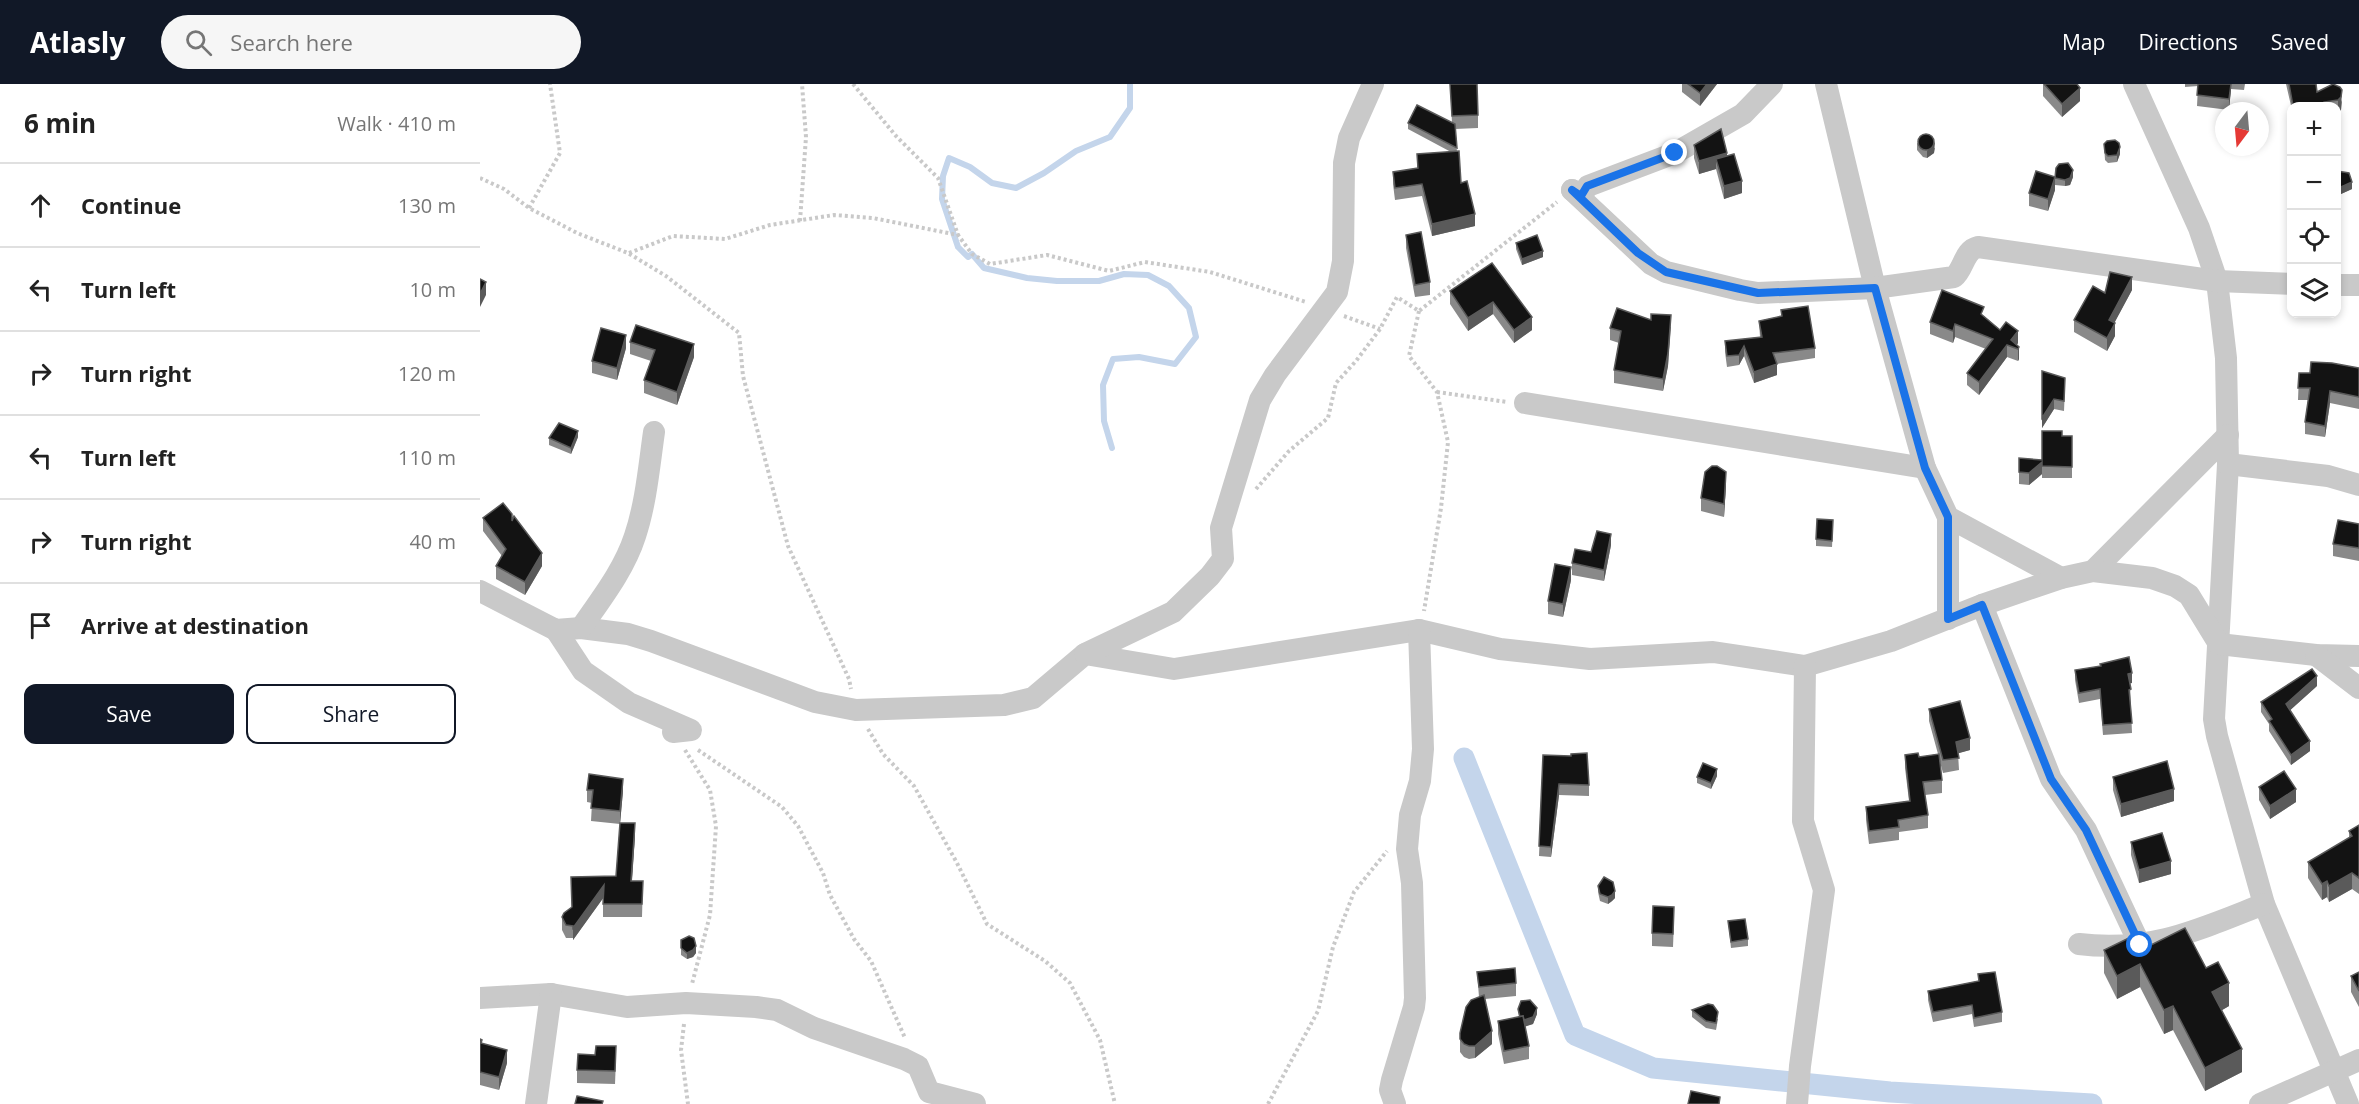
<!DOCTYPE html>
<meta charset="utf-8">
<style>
:root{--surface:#fff;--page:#f6f6f6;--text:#222;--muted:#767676;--line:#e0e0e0;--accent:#111827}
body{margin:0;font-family:"Open Sans",sans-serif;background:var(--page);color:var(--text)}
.controls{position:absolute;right:18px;top:18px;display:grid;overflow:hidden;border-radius:12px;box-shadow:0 3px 9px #0003}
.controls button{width:54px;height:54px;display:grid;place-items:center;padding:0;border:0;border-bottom:2px solid var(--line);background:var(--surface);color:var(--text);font:30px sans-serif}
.compass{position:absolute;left:1735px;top:18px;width:54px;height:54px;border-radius:50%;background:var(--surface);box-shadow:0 3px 9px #0003;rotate:196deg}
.stop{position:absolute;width:18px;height:18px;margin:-14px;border:4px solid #1a73e8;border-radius:50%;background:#fff}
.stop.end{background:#1a73e8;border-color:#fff;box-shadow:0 2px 6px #0008}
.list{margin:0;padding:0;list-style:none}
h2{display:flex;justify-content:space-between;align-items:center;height:78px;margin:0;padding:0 24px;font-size:26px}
h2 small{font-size:20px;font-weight:400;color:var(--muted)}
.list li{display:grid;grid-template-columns:39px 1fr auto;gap:18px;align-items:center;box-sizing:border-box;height:84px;padding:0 24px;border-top:2px solid var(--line)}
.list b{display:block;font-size:22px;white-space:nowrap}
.list em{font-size:20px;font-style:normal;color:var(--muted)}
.actions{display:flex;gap:12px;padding:18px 24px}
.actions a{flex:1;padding:14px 0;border:2px solid var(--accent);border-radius:12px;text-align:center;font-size:21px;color:var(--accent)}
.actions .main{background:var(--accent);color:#fff}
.icon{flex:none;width:33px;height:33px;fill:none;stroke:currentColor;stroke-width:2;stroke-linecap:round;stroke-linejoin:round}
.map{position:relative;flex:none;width:1879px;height:1020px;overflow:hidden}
header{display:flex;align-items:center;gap:36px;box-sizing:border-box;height:84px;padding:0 30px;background:var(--accent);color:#fff}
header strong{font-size:28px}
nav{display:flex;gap:33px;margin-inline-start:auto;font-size:21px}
.search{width:420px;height:54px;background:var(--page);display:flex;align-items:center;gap:15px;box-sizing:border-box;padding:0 21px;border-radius:33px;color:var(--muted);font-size:22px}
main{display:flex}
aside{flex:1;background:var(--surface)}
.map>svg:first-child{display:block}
</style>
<header>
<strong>Atlasly</strong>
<div class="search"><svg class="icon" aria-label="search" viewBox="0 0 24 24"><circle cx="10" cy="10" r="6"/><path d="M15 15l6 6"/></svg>Search here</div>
<nav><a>Map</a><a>Directions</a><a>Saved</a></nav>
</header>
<main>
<aside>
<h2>6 min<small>Walk · 410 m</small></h2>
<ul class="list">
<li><svg class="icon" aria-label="ahead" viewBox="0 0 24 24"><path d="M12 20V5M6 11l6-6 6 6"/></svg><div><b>Continue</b></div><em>130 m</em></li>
<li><svg class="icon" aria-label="left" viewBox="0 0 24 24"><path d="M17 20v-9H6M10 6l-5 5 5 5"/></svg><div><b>Turn left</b></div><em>10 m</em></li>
<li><svg class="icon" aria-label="right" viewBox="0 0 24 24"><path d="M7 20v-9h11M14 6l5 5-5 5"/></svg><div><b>Turn right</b></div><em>120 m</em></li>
<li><svg class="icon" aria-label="left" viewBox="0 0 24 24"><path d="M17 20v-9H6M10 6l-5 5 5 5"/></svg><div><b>Turn left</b></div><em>110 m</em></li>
<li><svg class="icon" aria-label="right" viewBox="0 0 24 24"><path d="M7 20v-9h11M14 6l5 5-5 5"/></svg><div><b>Turn right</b></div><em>40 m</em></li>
<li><svg class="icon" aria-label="arrive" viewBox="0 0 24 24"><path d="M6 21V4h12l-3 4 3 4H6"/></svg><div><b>Arrive at destination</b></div></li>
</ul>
<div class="actions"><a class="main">Save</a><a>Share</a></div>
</aside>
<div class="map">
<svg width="1879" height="1020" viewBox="0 0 1879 1020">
<rect width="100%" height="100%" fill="#fff"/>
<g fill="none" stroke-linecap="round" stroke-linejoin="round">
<path stroke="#c4d5eb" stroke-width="6" d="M632,364l-8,-27 -1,-36 10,-26 26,-2 36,7 21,-27 -7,-29 -20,-22 -21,-11 -24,-1 -25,7h-42l-30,-3 -43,-10 -12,-14 -4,3 -10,-10 -16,-48 1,-23 6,-18 21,9 22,16 24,5 28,-15 32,-22 34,-14 20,-29v-24"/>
<path stroke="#c4d5eb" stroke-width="21" d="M984,674l111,277 78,33 237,24 202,12"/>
<g stroke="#c9c9c9" stroke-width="4" stroke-dasharray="3 3" stroke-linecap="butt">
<path d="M373,0l43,52 42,42 20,57"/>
<path d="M0,94l24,11 25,19 48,25 51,20 38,23 73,57 4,43 45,170 61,133 2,10"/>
<path d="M49,124l31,-55 -10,-69"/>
<path d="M320,137l6,-84 -4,-53"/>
<path d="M149,169l44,-17 52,3 45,-14 64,-10 39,3 85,17 14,19 18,10 57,-9 62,16 36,-9 65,10 96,30"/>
<path d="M939,227l-10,45 28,36 11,50 -7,66 -17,103"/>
<path d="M864,232l36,13"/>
<path d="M957,308l70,10"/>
<path d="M776,405l33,-38 39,-33 8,-35 20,-22 24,-32 17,-32 22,14 138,-109"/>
<path d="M388,645l15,25 31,32 43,77 30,61 58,37 25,22 30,57 15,64"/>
<path d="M205,666l25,40 6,36 -6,89 -18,69"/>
<path d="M218,666l84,57 16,19 25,47 7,22 24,44 17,22 34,77"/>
<path d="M204,940l-3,26 7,54"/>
<path d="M788,1020l50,-93 15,-64 21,-55 33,-41"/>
</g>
<g stroke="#c9c9c9" stroke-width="22">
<path d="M1346,0l49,204 50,180 23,49 113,61"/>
<path d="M1654,0l65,144 18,53 9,77 2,106 -14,255 3,17 47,168 84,200"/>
<path d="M1092,106l79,74 15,8 74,18 18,3 117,-5 79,-11c10,-8 10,-27 24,-30l239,34 75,3"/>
<path d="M1092,106l9,6 7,-10 87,-33 68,-39 29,-30"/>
<path d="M1856,201h23"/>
<path d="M1045,319l400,65"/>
<path d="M1748,380l100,12 31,9"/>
<path d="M1613,487l135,-136"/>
<path d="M0,507l76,39 25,-2 47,6 23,7 164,61 41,8 148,-5 29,-7 52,-44 89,15 245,-39 81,19 90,10 123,-7 92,14 86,-25 91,-36 79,-27 32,-7 59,7 23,8 14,9 30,49 97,11 43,1"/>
<path d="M1502,521l69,174 35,51 54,115"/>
<path d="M1468,535v-102"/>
<path d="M101,544c20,-29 43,-58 54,-92 11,-33 14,-69 19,-104"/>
<path d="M76,546l27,41 46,32 62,27 -18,2"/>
<path d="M605,570l88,-42 37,-36 13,-17 -2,-31 39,-128 15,-25 62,-83 6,-31 1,-98 5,-25 24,-54"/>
<path d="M1836,571l43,33"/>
<path d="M1599,860c72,9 121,-15 185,-40"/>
<path d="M0,914l71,-4 76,13 59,-4 70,4 21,3 37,18 90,31 14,7 11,26 46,12"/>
<path d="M56,1020l15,-110"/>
<path d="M915,1020l-5,-14 2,-10 22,-73 1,-9 -3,-115 -5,-34 3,-34 10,-34 3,-32 -4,-119"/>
<path d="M1317,1020l3,-38 24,-176 -21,-69 2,-155"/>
<path d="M1780,1020l99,-44"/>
</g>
</g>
<g fill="#898989">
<path d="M970,0l28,31v13l-23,1 2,23 4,31 14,43 -43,10 -10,-40 -27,4 -2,-16v-12l24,-4v-14l34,-2 -43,-23v-6h44z"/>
<path d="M1202,0h35l-17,22 -18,-14z"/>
<path d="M1563,0l37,17 -18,16 -19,-21z"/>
<path d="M1705,0h60l-1,6 -13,-1 -2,21 -32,-4 1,-20 -13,1z"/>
<path d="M1806,0h30l1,8 16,-8 9,18 -1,8 -4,2v-6h-45v4z"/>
<path d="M1437,59l18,5 -1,5 -7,5 -4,-1 -6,-7z"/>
<path d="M1624,60l16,10 -3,8 -9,1 -3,-3z"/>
<path d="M1214,61l33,10 15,38 -18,6 -8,-30 -17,5 -5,-16z"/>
<path d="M1857,89l15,16 -11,5 -4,-7z"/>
<path d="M1575,93h18l-3,8 -5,1 -10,-1v5l-7,21 -19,-5v-13z"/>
<path d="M926,151l24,47v13l-15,2 -9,-49z"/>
<path d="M1036,159l27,14 -21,8 -6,-16z"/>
<path d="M1012,179l40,67 -18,13 -21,-29 -25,17 -18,-27v-13z"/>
<path d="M1652,206l-18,33 1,13 -8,15 -33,-19v-12l31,-27z"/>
<path d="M1301,226l34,38v10l-38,6v11l-23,8 -10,-27 -5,9 -12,2 -2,-15v-11l35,-4 -1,-16 22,-5z"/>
<path d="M1504,232l16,14 18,13 -1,2 2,2v12l-1,2 -11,-4 -28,38 -12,-10v-12l19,-24 -31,-12 -2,6 -23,-9v-12z"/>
<path d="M1171,236l20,7 -3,39 -5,25 -49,-8v-13l5,-27 -9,-3v-12z"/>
<path d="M150,258l64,15 -17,48 -33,-12v-13l7,-19 -21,-7z"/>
<path d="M146,264l-9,32 -25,-7v-12z"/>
<path d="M1879,284v41l-29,-6 -5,34 -20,-3v-12l3,-22h-10l1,-27h11z"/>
<path d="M1562,287l23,17 -1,23 -10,-2 -12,19z"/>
<path d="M1582,352h10v42h-30v-4l-13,11 -10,-1v-26l23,2z"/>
<path d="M98,353l-7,17 -22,-9v-7z"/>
<path d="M1246,401l-2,32 -23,-6v-13z"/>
<path d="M3,434l29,2 30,46 -17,29 -29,-16v-13l6,-10 -19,-25z"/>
<path d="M1879,440v37l-26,-5v-12z"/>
<path d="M1353,442l-1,21 -16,-1v-7z"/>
<path d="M1131,461l-7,36 -32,-6v-12l19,-11z"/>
<path d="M1091,496l-8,37 -15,-3v-13z"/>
<path d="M1595,586l57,13h-2l2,50 -29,2 -3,-36 -21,4 -4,-23z"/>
<path d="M1837,602l-27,24 20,41 -19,14 -22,-34v-7l-8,-12v-10z"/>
<path d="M1449,625l41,41 -12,3 1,17 -16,3 -4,-15 3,22v13l-17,2 3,20v13l-29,4v8l-30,4 -3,-24v-13l43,-6 -4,-33v-13l14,2 19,-3 -9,-33z"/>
<path d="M1063,671l46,30v11l-30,-1 -8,62 -12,-1z"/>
<path d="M1237,692l-6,13 -14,-6v-6z"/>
<path d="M1633,693l61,24 -53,16 -8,-27z"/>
<path d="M1779,703l37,15 -26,17 -11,-19z"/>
<path d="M107,706l36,1 -3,33 -29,-3 1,-18 -5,-1z"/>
<path d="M1879,741v69l-7,-5 -23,13 -2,-5 -5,3 -14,-22v-16l41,-24v-7z"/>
<path d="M155,752l-3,45h11l-1,36h-39v-19l-30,42v-2h-7l-4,-8v-13l10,-9 -1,-31 45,-1z"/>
<path d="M1651,758l40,32 -32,9 -8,-28z"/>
<path d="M1118,802l17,12 -3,3 -4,3 -8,-3 -2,-9z"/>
<path d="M1194,836l-1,27 -21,-1v-13z"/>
<path d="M1248,837l20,18v7l-17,2z"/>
<path d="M201,856l15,13 -3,4 -6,2 -6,-4z"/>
<path d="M1665,864l61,20 23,38 -7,4 20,62 -37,19 -32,-61 -9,4 -24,-47 -23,12 -13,-26v-23z"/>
<path d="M997,888l39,11v13l-31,3 7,45 -17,14 -6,1 -5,-2 -4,-5v-19l19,-36z"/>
<path d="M1879,888v35l-8,-15v-16z"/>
<path d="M1498,890l24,38v10l-28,5 -2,-13 -39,8 -5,-22v-9l50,-10z"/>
<path d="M1038,925l19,5 -4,10 -8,2 4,20v13l-25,5 -6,-30v-13l21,-4z"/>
<path d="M1212,926l26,9 -2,11 -10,-2 -14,-11z"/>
<path d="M0,955l2,4 25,20 -8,27 -19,-5z"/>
<path d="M115,971l21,4 -1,25 -38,-1v-13z"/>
</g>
<g fill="#5a5a5a">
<path d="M1227,0h10l-17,22v-13z"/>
<path d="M1751,0v5l-2,21v-11z"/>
<path d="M1600,4v13l-18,16v-13z"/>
<path d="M1862,6l-1,20 -3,2v-12z"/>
<path d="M1455,58l-1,11 -7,5v-7z"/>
<path d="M1640,63v7l-3,8v-7z"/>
<path d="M1247,69v13l-11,-7v10l-17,5v-13z"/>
<path d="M1593,86v7l-3,8 -5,1v-6z"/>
<path d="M1575,93v13l-7,21v-12z"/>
<path d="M1262,97v12l-18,6v-13z"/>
<path d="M1872,98v7l-11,5v-7z"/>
<path d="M995,130v12l-43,10v-12z"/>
<path d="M1063,167v6l-21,8v-6z"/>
<path d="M1652,193v13l-23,43v-13z"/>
<path d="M6,198v13l-6,12v-13z"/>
<path d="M1013,218v12l-25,17v-13z"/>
<path d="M1191,231l-3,51 -5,25v-12z"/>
<path d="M1052,233v13l-18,13v-13z"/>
<path d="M1635,239v13l-8,15v-13z"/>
<path d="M1475,240v13l-2,6v-12z"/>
<path d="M1538,247v12l-4,5 -3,-8z"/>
<path d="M146,251v13l-9,32v-12z"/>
<path d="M214,260v13l-17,48v-13z"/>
<path d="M1527,261v12l-28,38v-13z"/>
<path d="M1264,262v10l-5,9v-10z"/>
<path d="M1539,263v12l-1,2v-12z"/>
<path d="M1297,280v11l-23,8v-11z"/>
<path d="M1850,307v12l-5,34v-11z"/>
<path d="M1574,315v10l-12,19v-10z"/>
<path d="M98,347v6l-7,17v-6z"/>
<path d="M1562,378v12l-13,11v-12z"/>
<path d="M1246,388v13l-2,32v-13z"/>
<path d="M1131,450v11l-7,36v-11z"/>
<path d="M62,469v13l-17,29v-13z"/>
<path d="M1091,483v13l-8,37v-13z"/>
<path d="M1652,589v10l-4,1v-10z"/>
<path d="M1837,592v10l-31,28v-10z"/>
<path d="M1490,654v12l-14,4v-12z"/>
<path d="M1830,657v10l-19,14v-10z"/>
<path d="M1237,685v7l-6,13v-6z"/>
<path d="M143,695v12l-3,33v-13z"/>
<path d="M1079,700v11l-8,62v-10z"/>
<path d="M1694,705v12l-53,16v-13z"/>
<path d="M1816,705v13l-26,17v-13z"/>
<path d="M155,739v13l-4,57v-12z"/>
<path d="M1691,777v13l-32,9v-13z"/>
<path d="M1872,789v16l-23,13v-16z"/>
<path d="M1847,797v16l-5,3v-16z"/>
<path d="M124,801v12l-31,43v-12z"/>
<path d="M1135,807v7l-3,3 -4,3v-7z"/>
<path d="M216,862v7l-3,4 -6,2v-6z"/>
<path d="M1660,880v23l-23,12v-23z"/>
<path d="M1749,899v23l-17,10v-24z"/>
<path d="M1693,922v24l-9,4v-24z"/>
<path d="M1057,924v6l-4,10 -12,4v-7z"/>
<path d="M1012,947v13l-17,14v-12z"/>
<path d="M1762,965v23l-37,19v-23z"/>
<path d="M27,966v13l-8,27v-13z"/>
</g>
<g fill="#131313" stroke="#5a5a5a" stroke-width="1.5">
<path d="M970,0h27l1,31 -26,1z"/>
<path d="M1208,0h19l-7,9z"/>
<path d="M1564,0h33l3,4 -18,16z"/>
<path d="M1718,0h33l-2,15 -32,-4z"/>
<path d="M1809,0h27l1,8 16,-8 7,3 2,3 -1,7 -3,3 -14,2 1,4h-32z"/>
<path d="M937,21l38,19 2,24 -49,-25z"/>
<path d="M1241,45l6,24 -28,8 -5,-16z"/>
<circle cx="1446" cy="58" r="8"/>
<path d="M1635,56l4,3 1,4 -3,8 -9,1 -3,-3 -1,-9 3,-3z"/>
<path d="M979,67l2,32 6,-2 8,33 -43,10 -10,-40 -27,4 -2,-16 25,-4 -1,-14z"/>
<path d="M1254,70l8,27 -18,5 -8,-27z"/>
<path d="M1588,79l5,7 -3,8 -5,2 -10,-2 1,-10 3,-4z"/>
<path d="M1556,87l19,6 -7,22 -19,-6z"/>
<path d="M1857,87l12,2 3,9 -11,5 -4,-6z"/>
<path d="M941,148l9,50 -15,3 -9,-50z"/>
<path d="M1057,151l6,16 -21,8 -6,-16z"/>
<path d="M1012,179l40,54 -18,13 -21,-28 -25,16 -18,-27z"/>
<path d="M1630,188l22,5 -23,43 6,3 -8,15 -33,-18 19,-34 12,7z"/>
<path d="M0,195l6,3 -6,12z"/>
<path d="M1462,206l42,17 -3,7 19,16 6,-8 12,9 -7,9 8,7 -1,2 -11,-4 -28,37 -12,-9 26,-34 -38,-15 -2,7 -23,-9z"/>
<path d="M1328,222l7,42 -42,5 4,11 -23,8 -10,-26 -5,9 -12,1 -2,-15 37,-4 -3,-16 23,-5 -1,-6z"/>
<path d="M1137,224l34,12v-6l20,1 -3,38 -5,26 -49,-9 7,-39 -11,-3z"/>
<path d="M156,241l58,19 -17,48 -33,-12 11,-30 -25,-8z"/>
<path d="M121,244l25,7 -9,33 -25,-7z"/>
<path d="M1831,278l21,1 27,5v29l-29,-6 -5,35 -20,-4 5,-34h-12l1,-15h11z"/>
<path d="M1562,287l23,7 -1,23 -10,-2 -12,19z"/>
<path d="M79,339l19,8 -7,17 -22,-10z"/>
<path d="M1562,347h20v5h10v31l-30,-1v-4l-13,11 -10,-1v-14l23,2z"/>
<path d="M1232,382h5l9,6 -2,32 -23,-6 4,-26z"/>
<path d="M23,419l9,11v7l2,-5 28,37 -17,29 -29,-16 10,-17 -23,-31z"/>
<path d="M1337,435l16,1 -1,21 -16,-2z"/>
<path d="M1858,436l21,4v24l-26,-4z"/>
<path d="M1117,447l14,3 -7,36 -32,-7 3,-14 16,3z"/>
<path d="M1075,480l16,3 -8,37 -15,-3z"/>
<path d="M1649,573l3,16 -4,1 3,15 -2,1 3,33 -29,2 -3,-36 -21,4 -4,-23 26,-4 -1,-2z"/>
<path d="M1832,585l5,7 -31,28 24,37 -19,14 -22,-34 3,-2 -11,-17z"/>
<path d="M1480,617l10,37 -14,4 3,16 -16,2 -14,-51z"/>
<path d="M1107,669l2,32 -30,-1 -8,63 -12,-1 4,-91 28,1v-2z"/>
<path d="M1438,669l1,4 20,-3 3,26 -19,2 5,33 -30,5 1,7 -30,4 -3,-24 44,-6 -5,-46z"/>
<path d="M1687,677l7,28 -53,15 -8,-27z"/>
<path d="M1223,679l14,6 -6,14 -14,-6z"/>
<path d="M1804,687l12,18 -26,17 -11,-19z"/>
<path d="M109,690l34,5 -3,32 -29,-3 2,-18h-6z"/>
<path d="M140,739h15l-4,58h12l-1,23h-39l1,-19 -31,43v-2l-7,-1 -4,-8 2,-4 8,-6 -1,-30 45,-1z"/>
<path d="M1879,741v53l-7,-5 -23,13 -2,-5 -5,3 -14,-22 44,-26 -3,-5z"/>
<path d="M1682,749l9,28 -32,9 -8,-28z"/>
<path d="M1124,793l9,5 2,9 -3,4 -4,2 -8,-3 -2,-8z"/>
<path d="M1173,822l21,1 -1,27 -21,-1z"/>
<path d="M1265,835l3,20 -17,3 -3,-21z"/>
<path d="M1705,844l21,40 12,-6 11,21 -17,9 30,57 -37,19 -32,-62 -9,4 -24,-46 -23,12 -13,-26 33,-16 8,14z"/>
<path d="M209,852l5,2 2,8 -3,4 -6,3 -6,-5v-8z"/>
<path d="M1035,884l1,15 -37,4 -2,-15z"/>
<path d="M1515,888l7,40 -28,6 -2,-13 -39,7 -5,-21 51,-10 -1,-7z"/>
<path d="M1879,888v19l-8,-15z"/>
<path d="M1004,911l8,36 -17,15h-6l-5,-2 -4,-5v-6l6,-26 5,-7z"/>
<path d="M1050,916l7,8 -4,9 -9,3 -1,-4 -3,1 -2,-8 3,-8z"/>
<path d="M1228,920l5,1 5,7 -2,11 -10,-2 -14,-11z"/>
<path d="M1043,932l6,30 -25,5 -6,-30z"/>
<path d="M0,955l2,1 -1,3 26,7 -8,27 -19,-5z"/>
<path d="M116,962h20l-1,25 -38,-1 1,-16 17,1z"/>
<path d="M1211,1007l29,6 -1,7h-31z"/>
<path d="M97,1012l26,5 -1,3h-27z"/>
</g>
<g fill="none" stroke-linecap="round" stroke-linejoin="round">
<path stroke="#1a73e8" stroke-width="8" d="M1195,69l-88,33 -6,10 -9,-6 66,63 28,19 92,21 117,-5 50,180 23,49v102l34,-14 69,174 35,51 54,115"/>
</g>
</svg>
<div class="controls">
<button>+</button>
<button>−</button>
<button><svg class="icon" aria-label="locate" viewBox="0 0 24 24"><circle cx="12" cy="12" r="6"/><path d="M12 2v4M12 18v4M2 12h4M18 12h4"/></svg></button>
<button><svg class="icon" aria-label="layers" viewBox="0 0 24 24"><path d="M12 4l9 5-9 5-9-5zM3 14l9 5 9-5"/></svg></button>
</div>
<svg class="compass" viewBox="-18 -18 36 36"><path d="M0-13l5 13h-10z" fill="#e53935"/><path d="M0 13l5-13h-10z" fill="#767676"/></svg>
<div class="stop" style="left:1660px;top:861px"></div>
<div class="stop end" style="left:1195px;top:69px"></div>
</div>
</main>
